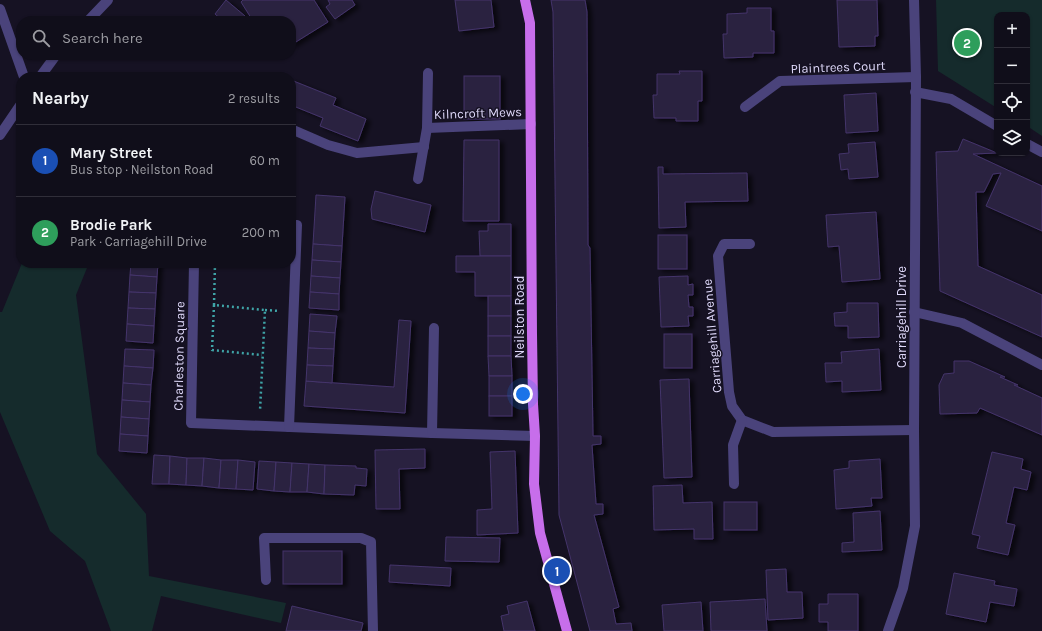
<!DOCTYPE html>
<meta charset="utf-8">
<style>
:root{--surface:#100e1a;--page:#1e1c27;--text:#f1f3f6;--muted:#9c9ca2;--line:#302e39;--accent:#8c9099}
body{margin:0;font-family:Karla,sans-serif;background:var(--page);color:var(--text)}
.controls{position:absolute;right:12px;top:12px;display:grid;overflow:hidden;border-radius:8px;box-shadow:0 1px 3px #0004}
.controls button{width:36px;height:36px;display:grid;place-items:center;padding:0;border:0;border-bottom:1px solid var(--line);background:var(--surface);color:var(--text);font:20px sans-serif}
.you{position:absolute;left:523px;top:394px;width:14px;height:14px;margin:-10px;border:3px solid #fff;border-radius:50%;background:#1a73e8;box-shadow:0 0 0 6px #1a73e833}
.badge{display:grid;place-items:center;width:26px;height:26px;border-radius:50%;background:var(--accent);color:#fff;font-size:13px;font-weight:700}
.pin{position:absolute;translate:-50% -50%;border:2px solid #fff;box-shadow:0 1px 4px #0006}
.list{margin:0;padding:0;list-style:none}
h2{display:flex;justify-content:space-between;align-items:center;height:52px;margin:0;padding:0 16px;font-size:17px}
h2 small{font-size:13px;font-weight:400;color:var(--muted)}
.list li{display:grid;grid-template-columns:26px 1fr auto;gap:12px;align-items:center;box-sizing:border-box;height:72px;padding:0 16px;border-top:1px solid var(--line)}
.list b{display:block;font-size:15px;white-space:nowrap}
.list p{margin:0;font-size:13px;white-space:nowrap;color:var(--muted)}
.list em{font-size:13px;font-style:normal;color:var(--muted)}
.icon{flex:none;width:22px;height:22px;fill:none;stroke:currentColor;stroke-width:2;stroke-linecap:round;stroke-linejoin:round}
.map{position:relative;flex:none;width:1042px;height:631px;overflow:hidden}
.search{position:absolute;background:var(--surface);box-shadow:0 1px 3px #0004;left:16px;top:16px;width:280px;height:44px;display:flex;align-items:center;gap:10px;box-sizing:border-box;padding:0 14px;border-radius:16px;color:var(--muted);font-size:15px}
.panel{position:absolute;background:var(--surface);box-shadow:0 1px 3px #0004;left:16px;top:72px;width:280px;height:196px;border-radius:16px}
.map>svg:first-child{display:block}
</style>
<div class="map">
<svg width="1042" height="631" viewBox="0 0 1042 631">
<defs>
<filter id="shadow"><feDropShadow dx="4.5" dy="2.5" stdDeviation="2" flood-color="#0009"/></filter>
</defs>
<rect width="100%" height="100%" fill="#161223"/>
<g fill="#152b2c">
<path d="M936,0h106v136l-15,-10v-111h-30v93l-59,-37z"/>
<path d="M22,263h67l-13,32 21,159 49,60 3,62 137,27 -5,20 -120,-27 -9,35h-41l-26,-70 -35,-30 -50,-119v-100h2z"/>
</g>
<g fill="#2a2041" stroke="#44356a" filter="url(#shadow)">
<path d="M226,0l19,16 -5,5h-17l-8,-7z"/>
<path d="M243,0h71l14,22 -37,23v-24h-38l-12,-19z"/>
<path d="M328,0h24l3,5 -20,14 -9,-12 4,-3z"/>
<path d="M455,0h36l3,27 -35,4z"/>
<path d="M551,0h34l2,12 1,233 2,3 3,188h8v8l-9,1 4,59h7v10l-9,1 25,92 -6,2 3,15 15,-1 1,8h-42l-31,-116 -6,-503z"/>
<path d="M837,0h40l1,36h-3v10l-36,1z"/>
<path d="M747,8h24v23h3v22h-21v4l-29,1 -1,-24h4v-20l20,-1z"/>
<path d="M679,71h23v30h-4v20h-22v-3h-22l-1,-23h4v-21h23z"/>
<rect x="464" y="76" width="36" height="43"/>
<path d="M291,80l45,18 -3,7 33,14 -8,22 -38,-15 3,-8 -32,-13z"/>
<path d="M876,93l2,38 -32,2 -2,-38z"/>
<path d="M963,139l34,14 -24,1 69,32v45l-56,-25 15,-33 -8,1 -9,18h-8l2,74 64,29v42l-102,-46 -4,-139 22,-1z"/>
<path d="M464,140h35v81h-36z"/>
<path d="M875,142l3,35 -29,2 -1,-10 -7,1 -2,-16 10,-1 -1,-9z"/>
<path d="M658,167h5v7l84,-1 1,28 -63,1 1,25 -27,1z"/>
<path d="M375,191l56,14 -6,27 -53,-13 -1,-10z"/>
<path d="M316,195l29,2 -3,49 -29,-2z"/>
<path d="M876,212l4,67 -38,3 -3,-36 -11,1 -2,-32z"/>
<path d="M488,224h23v32h-31l-1,-25h9z"/>
<rect x="658" y="235" width="29" height="34"/>
<path d="M313,244l29,2 -1,16 -29,-2z"/>
<path d="M456,256h55v40h-36v-24h-19z"/>
<path d="M312,260l29,2 -1,16 -29,-2z"/>
<path d="M131,263h27l-1,14 -27,-2z"/>
<path d="M130,275l27,2 -1,16 -27,-1z"/>
<path d="M311,276l29,2 -1,16 -29,-2z"/>
<path d="M688,276v9l5,-1v11h-5l1,12h4v9h-5l1,10 -28,1 -2,-50z"/>
<path d="M129,292l27,1 -1,16 -27,-1z"/>
<path d="M310,292l29,2v16l-30,-2z"/>
<rect x="488" y="296" width="23" height="20"/>
<path d="M847,303h31l1,34 -31,1v-12h-13l-1,-13 13,-1z"/>
<path d="M128,308l27,1 -1,17 -27,-2z"/>
<path d="M310,314l27,2 -2,17 -26,-2z"/>
<rect x="488" y="316" width="23" height="20"/>
<path d="M399,320l12,1 -6,92 -101,-7 2,-25 88,6z"/>
<path d="M127,324l27,2 -1,17 -27,-2z"/>
<path d="M309,331l26,2 -1,16 -26,-1z"/>
<rect x="664" y="334" width="28" height="34"/>
<rect x="488" y="336" width="23" height="20"/>
<path d="M308,348l26,1 -1,17 -26,-1z"/>
<path d="M125,349l29,1 -1,18 -29,-2z"/>
<path d="M879,349l2,41 -39,2v-11l-16,1 -1,-19h17l-1,-11z"/>
<path d="M488,356h23l1,20h-23z"/>
<path d="M954,361h15l36,16h-5l18,8h-4l28,13v37l-62,-27 -3,5 -37,1 -1,-29 5,-11 10,-1z"/>
<path d="M307,365l26,1 -1,17 -26,-2z"/>
<path d="M124,366l29,2 -2,17 -28,-2z"/>
<rect x="489" y="376" width="23" height="20"/>
<path d="M689,379l3,98 -28,1 -4,-98z"/>
<path d="M123,383l28,2 -1,17 -28,-2z"/>
<rect x="489" y="396" width="23" height="20"/>
<path d="M122,400l28,2 -1,17 -28,-2z"/>
<path d="M121,417l28,2 -1,17 -28,-2z"/>
<path d="M120,434l28,2 -1,17 -28,-2z"/>
<path d="M425,449v19l-26,1 1,40h-24l-1,-59z"/>
<path d="M515,451l3,82 -41,2v-25l15,-1 -2,-57z"/>
<path d="M992,452l31,7 -2,10 10,3 -4,18 -13,-3 -8,36 9,2 -7,30 -31,-7 3,-12 -8,-2z"/>
<path d="M154,455l16,1 -1,28h-17z"/>
<path d="M170,456l17,2 -1,27 -17,-1z"/>
<path d="M187,458h17l-2,28 -16,-1z"/>
<path d="M204,458l17,2 -2,28 -17,-2z"/>
<path d="M880,459l2,39h-11l1,8 -36,3 -2,-39 15,-2v-7z"/>
<path d="M221,460h17l-2,29 -17,-1z"/>
<path d="M238,460l17,2 -2,28 -17,-1z"/>
<path d="M259,461l17,1 -2,29 -17,-2z"/>
<path d="M276,462l16,1 -2,29 -16,-1z"/>
<path d="M292,463l17,1 -2,28h-17z"/>
<path d="M309,464l16,1 -1,29 -17,-2z"/>
<path d="M325,465l31,1v2l11,1 -1,17 -11,-1 -1,10 -30,-1z"/>
<path d="M682,485l1,18 29,-1 1,37h-19v-10l-40,1 -1,-44z"/>
<rect x="724" y="502" width="33" height="28"/>
<path d="M880,511l2,39 -40,2v-9l12,-1 -1,-29z"/>
<path d="M446,537l54,1 -1,24 -54,-1z"/>
<rect x="283" y="551" width="59" height="33"/>
<path d="M390,565l61,3 -1,18 -61,-4z"/>
<path d="M786,569l1,23h15l1,26 -35,2 -2,-50z"/>
<path d="M954,573l41,8 -1,4 23,4 -3,17 -24,-4 -4,20 -40,-8z"/>
<path d="M828,594h30v37h-30v-9h-9v-18h9z"/>
<path d="M765,599l2,32h-56l-1,-29z"/>
<path d="M527,601l8,30h-31l-3,-15 8,-2 -2,-8z"/>
<path d="M701,602l2,29h-39l-2,-26z"/>
<path d="M292,606l71,17 -2,8h-75z"/>
</g>
<g fill="none" stroke-linecap="round" stroke-linejoin="round">
<g stroke="#3fa4a7" stroke-width="2.5" stroke-dasharray="2 3" stroke-linecap="butt">
<path d="M215,263l-1,42 51,5 -5,101"/>
<path d="M214,305l-2,45 50,5"/>
<path d="M265,310l14,1"/>
</g>
<g stroke="#4a437b" stroke-width="10">
<path d="M0,9l24,68"/>
<path d="M88,21l20,-21"/>
<path d="M40,77l16,-22"/>
<path d="M915,92l36,7 46,27"/>
<path d="M745,107l35,-26 136,-4"/>
<path d="M427,128l104,-4"/>
<path d="M291,129l37,16 29,8 67,-6"/>
<path d="M0,135l21,-31"/>
<path d="M1027,144l15,8"/>
<path d="M418,179l9,-51 1,-55"/>
<path d="M750,244h-26l-6,12 11,136 3,14 10,14 31,12 141,-2"/>
<path d="M194,263l-3,160 241,10 103,3"/>
<path d="M914,312l48,11 80,42"/>
<path d="M289,427l8,-202h-6"/>
<path d="M432,433l2,-105"/>
<path d="M734,484l-1,-39 9,-25"/>
<path d="M266,580l-2,-42h97l10,4 2,89"/>
<path d="M888,631l15,-43 12,-62 -1,-96 2,-353 -2,-77"/>
</g>
<path stroke="#c76eeb" stroke-width="10" d="M525,0l5,23 2,311 1,70 2,32 -1,48 6,49 27,98"/>
</g>
<g text-anchor="middle" dominant-baseline="central" stroke-width="3" stroke-linejoin="round" paint-order="stroke">
<g font-size="13" fill="#dfd9fa" stroke="#161223">
<text transform="translate(838 67) rotate(-2)">Plaintrees Court</text>
<text transform="translate(478 113) rotate(-2)">Kilncroft Mews</text>
<text transform="translate(519 317) rotate(-90)">Neilston Road</text>
<text transform="translate(901 317) rotate(-90)">Carriagehill Drive</text>
<text transform="translate(712 336) rotate(-95)">Carriagehill Avenue</text>
<text transform="translate(179 356) rotate(-89)">Charleston Square</text>
</g>
</g>
</svg>
<div class="controls">
<button>+</button>
<button>−</button>
<button><svg class="icon" aria-label="locate" viewBox="0 0 24 24"><circle cx="12" cy="12" r="6"/><path d="M12 2v4M12 18v4M2 12h4M18 12h4"/></svg></button>
<button><svg class="icon" aria-label="layers" viewBox="0 0 24 24"><path d="M12 4l9 5-9 5-9-5zM3 14l9 5 9-5"/></svg></button>
</div>
<div class="you"></div>
<div class="pin badge" style="left:557px;top:571px;background:#1a4fb4">1</div>
<div class="pin badge" style="left:967px;top:43px;background:#2e9e5b">2</div>
<div class="search"><svg class="icon" aria-label="search" viewBox="0 0 24 24"><circle cx="10" cy="10" r="6"/><path d="M15 15l6 6"/></svg>Search here</div>
<section class="panel">
<h2>Nearby<small>2 results</small></h2>
<ul class="list">
<li><span class="badge" style="background:#1a4fb4">1</span><div><b>Mary Street</b><p>Bus stop · Neilston Road</p></div><em>60 m</em></li>
<li><span class="badge" style="background:#2e9e5b">2</span><div><b>Brodie Park</b><p>Park · Carriagehill Drive</p></div><em>200 m</em></li>
</ul>
</section>
</div>
